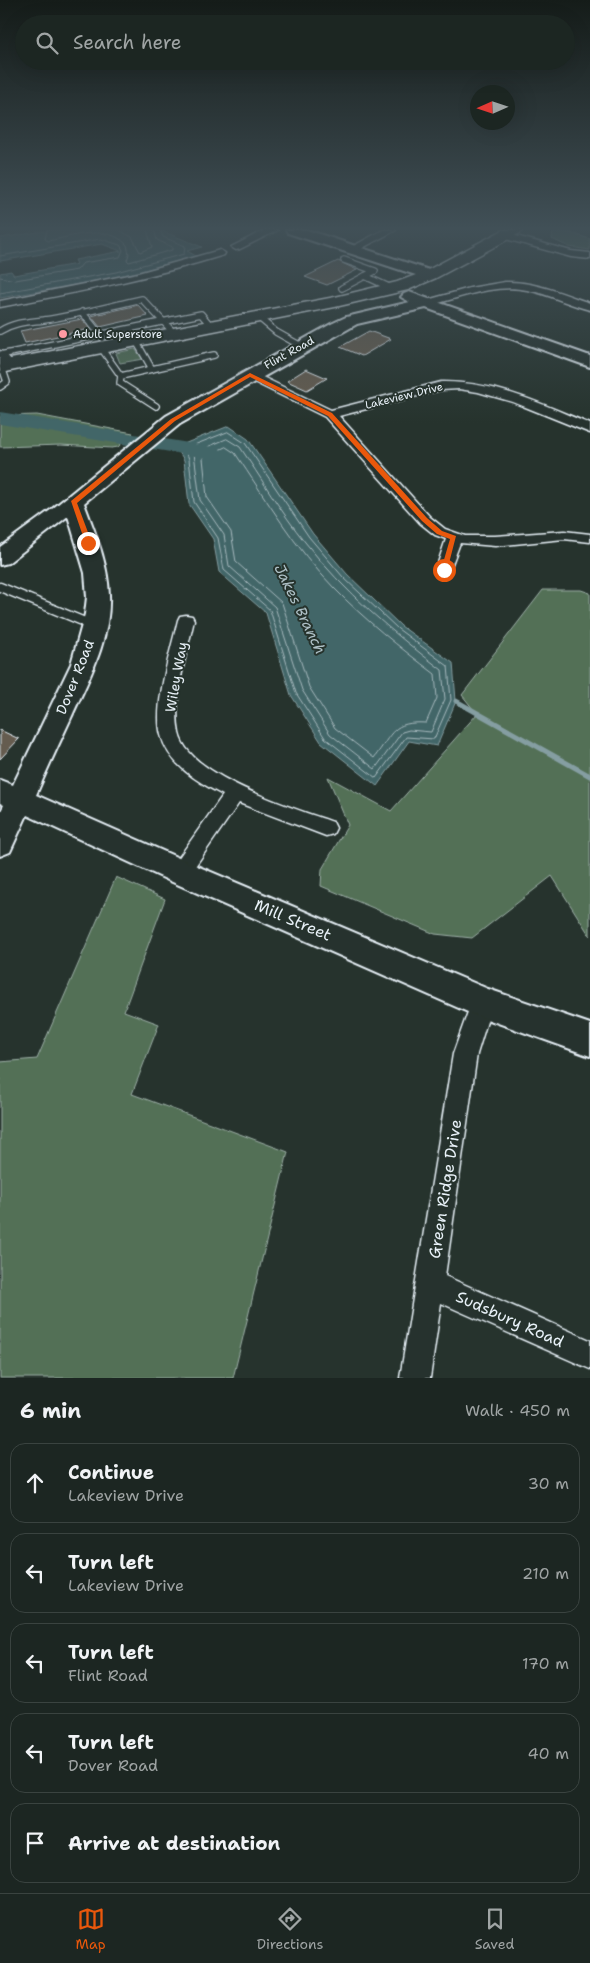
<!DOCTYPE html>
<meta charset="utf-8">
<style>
:root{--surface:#1c2622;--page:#252e2a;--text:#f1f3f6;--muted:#a0a5a5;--line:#3a4340;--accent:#ea580c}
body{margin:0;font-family:"Shantell Sans",sans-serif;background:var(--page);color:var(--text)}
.compass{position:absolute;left:470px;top:85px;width:45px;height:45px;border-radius:50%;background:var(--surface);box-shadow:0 5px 20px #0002;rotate:267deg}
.stop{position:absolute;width:15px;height:15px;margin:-11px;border:4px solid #ea580c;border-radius:50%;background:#fff}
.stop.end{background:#ea580c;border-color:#fff;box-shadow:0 1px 5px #0008}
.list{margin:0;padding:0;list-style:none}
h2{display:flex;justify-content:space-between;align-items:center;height:65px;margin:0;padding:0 20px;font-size:21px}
h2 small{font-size:16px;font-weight:400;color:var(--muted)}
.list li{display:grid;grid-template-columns:32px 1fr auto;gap:15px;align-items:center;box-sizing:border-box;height:80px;margin:0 10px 10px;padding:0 10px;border:1px solid var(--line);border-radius:15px}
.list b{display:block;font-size:19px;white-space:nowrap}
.list p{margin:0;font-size:16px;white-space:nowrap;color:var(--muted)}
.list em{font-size:16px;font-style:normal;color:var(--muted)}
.icon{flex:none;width:28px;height:28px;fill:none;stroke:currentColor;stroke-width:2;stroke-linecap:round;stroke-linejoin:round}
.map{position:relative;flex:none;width:590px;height:1378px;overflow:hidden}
.search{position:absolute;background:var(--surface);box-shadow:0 5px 20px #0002;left:15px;right:15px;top:15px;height:55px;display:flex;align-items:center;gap:12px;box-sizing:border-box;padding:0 18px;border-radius:28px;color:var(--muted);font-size:19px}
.sheet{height:515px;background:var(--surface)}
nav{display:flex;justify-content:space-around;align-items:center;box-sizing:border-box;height:70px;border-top:1px solid var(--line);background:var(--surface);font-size:14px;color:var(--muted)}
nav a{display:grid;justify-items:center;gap:2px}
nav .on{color:var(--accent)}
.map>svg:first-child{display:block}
</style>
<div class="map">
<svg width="590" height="1378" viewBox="0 0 590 1378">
<rect width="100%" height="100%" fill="#26332d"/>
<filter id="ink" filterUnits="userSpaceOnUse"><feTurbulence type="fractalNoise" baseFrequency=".02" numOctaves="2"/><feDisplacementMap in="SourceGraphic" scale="10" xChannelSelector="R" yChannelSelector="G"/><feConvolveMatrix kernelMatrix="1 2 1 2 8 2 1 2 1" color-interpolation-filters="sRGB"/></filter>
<g filter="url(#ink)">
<g fill="#537057" stroke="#9eb0a8">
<path d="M553,232l18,1 19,6v11l-21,-3 -17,-8z"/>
<path d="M135,349l8,10 -23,4 -4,-10z"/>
<path d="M37,415l96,18 -15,14 -6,1 -51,-3 -61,2v-31z"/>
<path d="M543,590h38l9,3v343l-38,-60 -80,62 -37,-4 -114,-48 1,-17 26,-44 -20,-48 63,34 86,-97 -15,-19z"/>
<path d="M116,877l49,22 -41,112 35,13 -27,70 156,58 -55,226h-233v-316l37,-3z"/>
</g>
<g fill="#436668" stroke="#859ea2">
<path d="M51,230h109l42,17 -15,4 9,5 -78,21 -118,21v-25l11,-2 3,4 63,-11 -2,-4 46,-9 -19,-7 -102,17v-23z"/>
<path d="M229,426l19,13 65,95 34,40 54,52 52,37 3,38 -19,45 -28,-5 -32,45 -56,-44 -30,-47 -25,-82 -47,-41 -6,-33 -24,-35 -5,-44 -8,-13z"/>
</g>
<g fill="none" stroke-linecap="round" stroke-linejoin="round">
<g stroke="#a6b9be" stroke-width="1">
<path d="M47,230l-2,9 3,2c24,-4 59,-18 79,4l2,9 -2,6 2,2 43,-12v-3l-15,-7 -3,-10"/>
<path d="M119,230l13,7 8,15 12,-5 -5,-17"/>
<path d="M0,256l101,-17 19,6 3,5 -3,7 -37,6 -6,7 -62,10 -15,-3"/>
<path d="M0,293l116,-21 68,-18 1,-8 -22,-9 -3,-7"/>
<path d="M228,432l17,11 64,94 34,40 55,52 50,37 3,34 -17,39 -28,-2 -30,41 -51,-40 -29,-45 -26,-83 -46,-40 -6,-32 -24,-36 -5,-43 -4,-10z"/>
<path d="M227,439l13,8c21,31 41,65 65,95 39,50 87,90 137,128l3,29 -14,33 -22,-2 -7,2 -27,37 -45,-35 -28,-44 -27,-83 -46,-41 -5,-31 -24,-35 -6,-47z"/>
<path d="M226,447l9,6c31,46 60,95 99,135 31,32 65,59 101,86l2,24 -11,25c-34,-2 -33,10 -52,35l-39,-30 -26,-41 -27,-84 -46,-41 -5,-30 -24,-35 -4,-39z"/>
</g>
<path stroke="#859ea2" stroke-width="5" d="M456,701l134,75"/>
<path fill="#436668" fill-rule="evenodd" d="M0,412l213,35 7,2 4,4 -4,4 -7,2 -213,-35z"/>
</g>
<g fill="#655b4f" stroke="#e8f1f8">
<path d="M338,261l19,9 -30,15 -22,-8z"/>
<path d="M138,305l10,11 -48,11 -9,-11z"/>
<path d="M82,319l8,10 -65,14 -5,-12z"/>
<path d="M369,331l22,8 -29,17 -22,-9z"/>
<path d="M306,369l21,9 -20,12 -20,-9z"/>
<path d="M0,730l19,9 -19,20z"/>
</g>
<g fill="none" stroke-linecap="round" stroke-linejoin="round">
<defs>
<g id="lane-far1">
<path d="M344,260l31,11 -10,5 26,12"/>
<path d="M342,288l23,-12"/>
<path d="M82,312l21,26"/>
<path d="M258,317l18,15 25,14"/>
<path d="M0,331c14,-9 28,-9 44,-11 33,-5 66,-14 98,-21l32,34"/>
<path d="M136,341l16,28"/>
<path d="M101,348l20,28"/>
<path d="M0,355l201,-41 10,12"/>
<path d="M0,387l7,-5 -5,-15"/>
<path d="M156,406l-36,-23 1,-7 93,-21"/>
</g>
<path id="lane" d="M0,587l92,38"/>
<g id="street">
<path d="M265,230h13l-38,19 -4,1 -5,-3z"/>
<path d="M383,230h13l-41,22 -4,1 -5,-3z"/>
<path d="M505,233l66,18 19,2v6l-19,-2 -69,-19 -2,-2z"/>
<path d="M220,250l5,3 -1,2c-74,23 -149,38 -224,52v-6l138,-28z"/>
<path d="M505,282c30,-1 58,12 85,21v7c-21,-5 -41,-16 -63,-20 -34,-7 -70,9 -103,17l-5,-3 1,-2 50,-14z"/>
<path d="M0,351c7,2 11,9 15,15l-2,3h-8l-5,-6z"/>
<path d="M250,371l81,39 110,-28c53,-1 101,22 149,42v9l-77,-31 -35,-10 -19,-3 -18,1 -102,26 91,101 15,12 20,7h30l69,-5 26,3v8l-26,-3 -69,7 -35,-3 -11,29h-10l-3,-3 10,-30 -11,-4 -15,-12 -95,-106 -79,-39 -2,-3z"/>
<path d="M186,615l6,1 2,4c-7,33 -22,79 -15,113 8,43 117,76 154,89l3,6 -3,6 -7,2 -87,-33 -52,75 -7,3 -7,-3 -3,-6 3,-6 50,-71c-25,-13 -55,-31 -62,-60 -8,-29 10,-85 17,-115l2,-4z"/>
<path d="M482,991l8,4 3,7 -16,52 -32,222 145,64v29l-149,-66 -11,75h-30l53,-324 21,-59z"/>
</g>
<g id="secondary">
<path d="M286,230h21l128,42 2,3 -2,3h-10l-137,-45z"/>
<path d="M409,292l181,64v11l-164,-59 -69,16 -177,100 -96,79c11,30 24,60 25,92 2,44 -21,85 -38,123 -12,26 -24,51 -35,77l154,68 298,126 102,35v32l-120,-43 -300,-132 -143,-66 -17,37 -10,4v-43l4,-8 -4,-2v-23l13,5 58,-121 14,-50 2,-17 -2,-24 -17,-57 -60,47 -8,2v-18l52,-38 114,-93 165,-92 15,-7 64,-15 -9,-5 3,-3z"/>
</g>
<path id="primary" d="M503,230h19l-2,3 -84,45 -28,12 -73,17 -335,66v-12l335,-64 62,-15 27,-10z"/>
</defs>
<use href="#lane-far1" stroke="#e8f1f8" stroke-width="8"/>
<use href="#lane" stroke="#e8f1f8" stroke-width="11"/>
<use href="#street" stroke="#e8f1f8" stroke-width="3"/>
<use href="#secondary" stroke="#e8f1f8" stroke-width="4"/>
<use href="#primary" stroke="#e8f1f8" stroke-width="3"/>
<use href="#lane-far1" stroke="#26332d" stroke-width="5.5"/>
<use href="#lane" stroke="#26332d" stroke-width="8"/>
<use href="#street" fill="#26332d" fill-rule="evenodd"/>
<use href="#secondary" fill="#26332d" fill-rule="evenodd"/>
<use href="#primary" fill="#26332d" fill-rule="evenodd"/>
</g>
</g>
<linearGradient id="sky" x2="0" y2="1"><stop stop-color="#151c19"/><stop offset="0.54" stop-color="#415057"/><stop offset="1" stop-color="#415057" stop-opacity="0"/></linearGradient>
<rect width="590" height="423" fill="url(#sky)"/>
<path fill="#ea580c" d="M250,373l82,40 95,105 15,13 14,5 -9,35 -6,-1 9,-31 -13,-5 -15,-13 -94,-105 -78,-39 -75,44 -98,82 15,40 -6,2 -15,-44 100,-82z"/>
<circle fill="#ff9aa2" stroke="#26332d" stroke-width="2" cx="63" cy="334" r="5"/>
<g text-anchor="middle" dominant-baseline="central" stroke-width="4" stroke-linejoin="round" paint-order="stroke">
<g font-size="11" fill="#e8f1f8" stroke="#26332d" text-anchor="start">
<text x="73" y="334">Adult Superstore</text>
</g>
<g font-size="11" fill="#e8f1f8" stroke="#26332d">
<text transform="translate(289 353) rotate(-29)">Flint Road</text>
<text transform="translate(404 396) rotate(-14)">Lakeview Drive</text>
</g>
<g font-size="14" fill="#e8f1f8" stroke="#26332d">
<text transform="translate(75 677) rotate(-68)">Dover Road</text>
<text transform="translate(176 677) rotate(-80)">Wiley Way</text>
</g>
<g font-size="15" font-style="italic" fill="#aec0c6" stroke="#26332d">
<text transform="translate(300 609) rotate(64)">Jakes Branch</text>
</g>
<g font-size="16" fill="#e8f1f8" stroke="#26332d">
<text transform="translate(293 920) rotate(23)">Mill Street</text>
<text transform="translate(445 1189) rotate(-81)">Green Ridge Drive</text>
<text transform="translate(510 1319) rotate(24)">Sudsbury Road</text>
</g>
</g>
</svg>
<svg class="compass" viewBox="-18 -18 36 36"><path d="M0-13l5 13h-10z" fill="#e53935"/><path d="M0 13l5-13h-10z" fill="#a0a5a5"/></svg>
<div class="stop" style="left:444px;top:570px"></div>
<div class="stop end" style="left:88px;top:543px"></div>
<div class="search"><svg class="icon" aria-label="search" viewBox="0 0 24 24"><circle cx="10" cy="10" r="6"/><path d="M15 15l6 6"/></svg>Search here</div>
</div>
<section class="sheet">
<h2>6 min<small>Walk · 450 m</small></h2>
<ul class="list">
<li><svg class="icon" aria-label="ahead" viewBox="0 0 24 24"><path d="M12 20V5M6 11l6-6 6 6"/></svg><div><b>Continue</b><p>Lakeview Drive</p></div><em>30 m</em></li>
<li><svg class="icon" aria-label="left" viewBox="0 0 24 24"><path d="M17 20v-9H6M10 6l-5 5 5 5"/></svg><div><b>Turn left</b><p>Lakeview Drive</p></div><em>210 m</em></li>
<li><svg class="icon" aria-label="left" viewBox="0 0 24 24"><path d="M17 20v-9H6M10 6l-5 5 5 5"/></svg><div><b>Turn left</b><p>Flint Road</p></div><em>170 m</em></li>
<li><svg class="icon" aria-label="left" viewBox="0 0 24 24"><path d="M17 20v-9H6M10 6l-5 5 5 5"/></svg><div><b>Turn left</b><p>Dover Road</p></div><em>40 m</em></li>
<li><svg class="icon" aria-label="arrive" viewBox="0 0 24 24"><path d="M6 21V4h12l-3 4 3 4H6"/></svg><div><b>Arrive at destination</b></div></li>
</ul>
</section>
<nav>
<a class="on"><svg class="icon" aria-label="map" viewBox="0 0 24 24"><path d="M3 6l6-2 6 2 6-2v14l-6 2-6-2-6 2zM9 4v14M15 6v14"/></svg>Map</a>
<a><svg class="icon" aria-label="directions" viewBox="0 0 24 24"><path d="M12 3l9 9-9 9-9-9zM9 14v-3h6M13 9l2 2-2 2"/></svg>Directions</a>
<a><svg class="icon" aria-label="saved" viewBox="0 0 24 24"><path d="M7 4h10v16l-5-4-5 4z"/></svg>Saved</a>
</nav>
